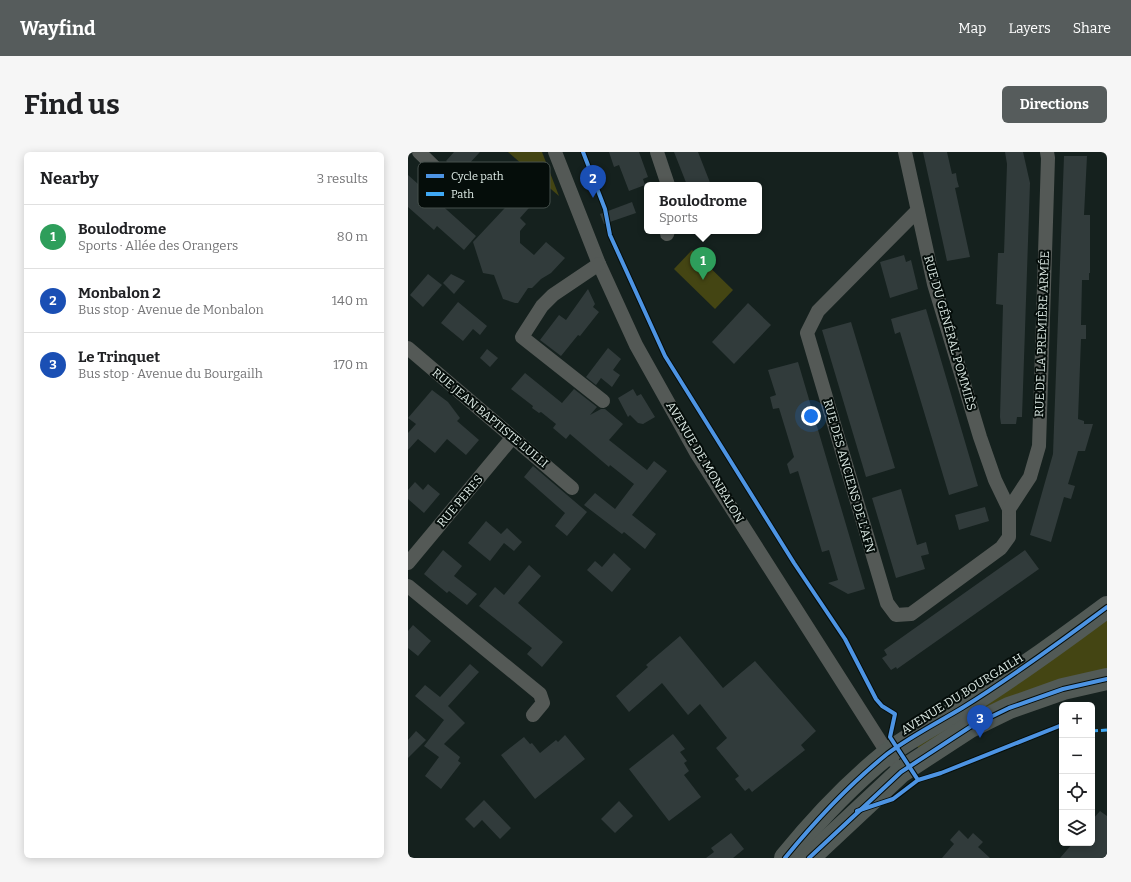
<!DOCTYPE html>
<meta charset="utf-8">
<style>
:root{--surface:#fff;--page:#f6f6f6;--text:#202124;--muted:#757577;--line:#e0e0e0;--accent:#565c5c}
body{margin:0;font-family:Bitter,serif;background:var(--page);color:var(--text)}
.controls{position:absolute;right:12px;bottom:12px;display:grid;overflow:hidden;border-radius:6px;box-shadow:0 2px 10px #0003}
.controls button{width:36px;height:36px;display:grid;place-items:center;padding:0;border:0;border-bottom:1px solid var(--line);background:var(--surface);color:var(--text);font:20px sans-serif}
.you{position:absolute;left:403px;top:264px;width:14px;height:14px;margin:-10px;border:3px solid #fff;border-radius:50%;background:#1a73e8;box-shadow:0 0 0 6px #1a73e833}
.badge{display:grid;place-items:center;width:26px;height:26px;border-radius:50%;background:var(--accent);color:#fff;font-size:13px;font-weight:700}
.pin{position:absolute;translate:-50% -33px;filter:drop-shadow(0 1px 2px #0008)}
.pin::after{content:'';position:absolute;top:21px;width:14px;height:12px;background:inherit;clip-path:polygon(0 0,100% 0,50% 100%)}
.popup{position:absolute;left:236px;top:30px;width:118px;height:52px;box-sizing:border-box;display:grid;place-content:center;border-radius:6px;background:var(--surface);filter:drop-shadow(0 1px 3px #0005);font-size:13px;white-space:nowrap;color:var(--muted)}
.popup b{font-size:15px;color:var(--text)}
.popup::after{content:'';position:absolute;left:50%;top:100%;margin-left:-8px;border:8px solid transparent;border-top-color:var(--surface)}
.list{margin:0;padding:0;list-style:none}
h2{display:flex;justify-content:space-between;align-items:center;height:52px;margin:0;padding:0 16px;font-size:17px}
h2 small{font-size:13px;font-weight:400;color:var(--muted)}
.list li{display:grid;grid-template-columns:26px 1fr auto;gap:12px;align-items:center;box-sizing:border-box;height:64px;padding:0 16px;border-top:1px solid var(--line)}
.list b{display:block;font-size:15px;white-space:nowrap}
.list p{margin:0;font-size:13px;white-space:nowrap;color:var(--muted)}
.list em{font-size:13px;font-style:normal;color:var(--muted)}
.icon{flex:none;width:22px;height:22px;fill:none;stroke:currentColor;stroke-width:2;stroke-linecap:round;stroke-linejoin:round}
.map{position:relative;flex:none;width:699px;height:706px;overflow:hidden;border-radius:6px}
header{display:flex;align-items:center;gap:24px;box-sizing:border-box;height:56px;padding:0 20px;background:var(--accent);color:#fff}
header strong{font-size:19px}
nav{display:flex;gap:22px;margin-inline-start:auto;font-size:14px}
.intro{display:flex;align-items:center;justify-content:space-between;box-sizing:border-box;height:96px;padding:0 24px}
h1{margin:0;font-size:28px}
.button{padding:10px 18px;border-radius:6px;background:var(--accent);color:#fff;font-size:14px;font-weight:700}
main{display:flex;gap:24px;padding:0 24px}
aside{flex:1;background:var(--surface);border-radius:6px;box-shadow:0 2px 10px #0003}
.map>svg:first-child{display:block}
</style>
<header>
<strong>Wayfind</strong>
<nav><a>Map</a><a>Layers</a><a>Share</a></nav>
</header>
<div class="intro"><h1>Find us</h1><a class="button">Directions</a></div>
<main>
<aside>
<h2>Nearby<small>3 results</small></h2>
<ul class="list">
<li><span class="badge" style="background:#2e9e5b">1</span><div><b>Boulodrome</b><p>Sports · Allée des Orangers</p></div><em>80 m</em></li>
<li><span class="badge" style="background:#1a4fb4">2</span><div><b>Monbalon 2</b><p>Bus stop · Avenue de Monbalon</p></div><em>140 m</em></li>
<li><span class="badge" style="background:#1a4fb4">3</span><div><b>Le Trinquet</b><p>Bus stop · Avenue du Bourgailh</p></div><em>170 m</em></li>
</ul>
</aside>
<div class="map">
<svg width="699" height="706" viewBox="0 0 699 706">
<rect width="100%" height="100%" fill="#15211e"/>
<g fill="#444513">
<path d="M100,0h34l17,44z"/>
<path d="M284,98l41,40 -18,19 -41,-40z"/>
<path d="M699,464v53l-187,82 -5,-8z"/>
</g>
<g fill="#313b3b">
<path d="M46,0h26l-14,15 -1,-1 -6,6 -13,-11z"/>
<path d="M201,0h30l9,25 -5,2 2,6 -16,6 -10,-26 -5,2z"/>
<path d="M266,0h24l13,33h-24z"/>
<path d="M515,0h24l5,22 4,-1 1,7 2,7 -4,1 15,69 -23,4z"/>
<path d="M597,0h18l7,31 -8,234h-5l-1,7h-15l-1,-7 3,-112 -7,-1 2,-51h6l3,-89z"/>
<path d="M656,4h23l-3,59h6v58h-1v7h-7l-1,45h5v14h-5l-3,80 6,2v3h9l-8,27h-7l-10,33 7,2 -4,13 -7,-2 -13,45 -21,-7 23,-81z"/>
<path d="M0,23l68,61 -12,14 -27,-24 -3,4 -26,-23z"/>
<path d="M123,28l13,11 -24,27 6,6 -6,7v12l14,12 12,-13 19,16 -14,15 -10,6 -9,9h-4l-10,15h-3l-12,-4 -9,-24 -11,-2 -10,-31z"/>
<path d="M224,50l4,11 -32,11 -4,-10z"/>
<path d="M496,103l2,7 5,-2 7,29 -28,9 -10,-36z"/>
<path d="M20,122l14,11 -19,22 -13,-12z"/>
<path d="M43,122l14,7 -11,13 -11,-11z"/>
<path d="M180,137l7,15 -2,3 6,5 -19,24 -2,-1 -17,21 -21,-16 19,-25 7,5z"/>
<path d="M50,150l29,24 -7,9 -7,-6 -10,12 -22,-18z"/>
<path d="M340,151l23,22 -37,39 -22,-22z"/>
<path d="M518,157l52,177 -29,9 -49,-163 -5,2 -4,-15z"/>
<path d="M443,170l44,146 -29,9 -44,-147z"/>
<path d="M200,196l13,11 -8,11 7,5 -8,12 -11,-9 -5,7 -10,-8z"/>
<path d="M79,197l11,9 -8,9 -10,-9z"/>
<path d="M390,210l67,227 -17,5 -20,-11 10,-3 -9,-30 -7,2 -24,-81 -8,3 -3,-10 7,-7 -15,-49 -6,1 -3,-12 6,-2 -8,-25z"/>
<path d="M117,221l37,30 12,-14 23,18 -7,8 11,-6h4l18,15 -14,16 38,30 7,-9 13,10 -35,44 24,19 -11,15 -21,-17 -2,2 -38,-29 11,-12 20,16 19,-25 -24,-19 -1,2 -39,-33 -4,5 -13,-11 3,-4 -15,-12 -2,1 -7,-5 1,-2 -22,-17z"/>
<path d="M225,237l4,7 4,-2 14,23 -12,7 -5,-1 -8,-8 -2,2 -10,-19z"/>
<path d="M24,238l16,12 12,16 -3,3 22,19 -13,15 -19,-16 -12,14 -17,-14 -10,11v-17l8,-9 -8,-6z"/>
<path d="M125,314l54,46 -20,24 -12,-10 10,-13 -41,-36z"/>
<path d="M7,330l8,8 5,-6 12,10 -16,19 -16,-14v-9z"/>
<path d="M493,337l16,56 9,-3 3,12 -8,2 4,13 -29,9 -24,-80z"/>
<path d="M577,355l4,14 -30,9 -4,-15z"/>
<path d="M78,369l15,13 6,-6 15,14 -8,9 -10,-8 -14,18 -22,-18z"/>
<path d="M35,398l19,16 -8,10 23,18 -10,11 -18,-14 -2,2 -23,-19z"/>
<path d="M617,398l14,19 -142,100 -1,-2 -5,3 -9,-12 5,-3 -3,-5z"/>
<path d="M206,401l17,16 -19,23 -25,-22 8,-9 7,6z"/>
<path d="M121,413l12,11 -23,27 45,39 -21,25 -15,-13 5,-6 -53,-42 16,-19 9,8z"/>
<path d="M5,473l18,16 -13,15 -10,-8v-17z"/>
<path d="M272,484l43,52 32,-27 61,70 -15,14 4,5 -53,42 -3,-4 -4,3 -10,-12 4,-3 -23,-28 11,-10 -27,-34 -12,11 -26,-32 -33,29 -13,-16 32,-29 -2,-2z"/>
<path d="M62,512l9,8 -31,34 17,17 -21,21 16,13 -2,4 3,2 -20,26 -16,-13 14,-19 -15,-11 20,-26 -29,-24 10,-11 15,12z"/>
<path d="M8,579l10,9 -18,18v-18z"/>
<path d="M265,582l12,15 -5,3 7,9 -3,2 5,8 -5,4 17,22 -32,24 -40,-52z"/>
<path d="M157,583l20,24 -50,40 -34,-44 23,-18 6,7 2,-1 8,10 16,-13 2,2z"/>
<path d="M76,648l27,28 -11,11 -18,-19 -8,8 -9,-9z"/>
<path d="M211,649l14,15 -18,17 -14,-14z"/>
<path d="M692,659l7,5v42h-47l13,-15h19v-23z"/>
<path d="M551,678l9,9 5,-6 10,9 -5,5 12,11h-48l12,-14 -4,-4z"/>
<path d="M323,681l13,16 -11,9h-27l8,-6 -3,-4z"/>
</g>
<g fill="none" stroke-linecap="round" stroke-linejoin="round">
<g stroke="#545956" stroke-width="14">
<path d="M11,0l38,37 19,11 23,-24"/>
<path d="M147,0l44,112 37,81 61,109 195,306"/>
<path d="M249,0l11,33"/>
<path d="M497,0l29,132 46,153 15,43 14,29v28l-8,11 -90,66 -15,1 -9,-12 -80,-270 11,-22 100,-101"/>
<path d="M259,82l1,-3"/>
<path d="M191,112l-46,31 -11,11 -20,31 81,64"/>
<path d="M0,196l164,140"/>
<path d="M601,357l21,-32 9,-31 9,-288 -1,-6"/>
<path d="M0,411l104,-125"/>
<path d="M0,434l132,108 3,9 -10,12"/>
</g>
<g stroke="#525a56" stroke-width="22">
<path d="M377,706c30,-37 65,-74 102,-104 24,-18 50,-31 75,-46 50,-31 98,-66 145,-101"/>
<path d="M401,706l92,-86 69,-45 39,-19 54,-19 44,-10"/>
</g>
<path stroke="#3fa9f5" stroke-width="3" stroke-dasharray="6 3" stroke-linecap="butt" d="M684,579l15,-1"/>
<defs>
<g id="cycleway">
<path d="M175,0l22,57 5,26 55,121 129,207 51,76 31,60 6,7 13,8 -5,23 28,43 -25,19 -36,12"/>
<path d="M510,628l23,-7 121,-48"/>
<path d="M377,706c30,-37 65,-74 102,-104 24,-18 50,-31 75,-46 50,-31 98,-66 145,-101"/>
<path d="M401,706l92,-86 69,-45 39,-19 54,-19 44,-10"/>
</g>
</defs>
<use href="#cycleway" stroke="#050d0a" stroke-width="6"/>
<use href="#cycleway" stroke="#4d94e3" stroke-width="4"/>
</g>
<g text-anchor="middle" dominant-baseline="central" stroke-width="4" stroke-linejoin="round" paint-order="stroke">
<g font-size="12" fill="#deebe6" stroke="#050d0a">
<text transform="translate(542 181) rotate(74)">RUE DU GÉNÉRAL POMMIÈS</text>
<text transform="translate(634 182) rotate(-88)">RUE DE LA PREMIÈRE ARMÉE</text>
<text transform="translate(82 266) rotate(40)">RUE JEAN BAPTISTE LULLI</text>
<text transform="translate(297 310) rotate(59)">AVENUE DE MONBALON</text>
<text transform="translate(441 324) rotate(74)">RUE DES ANCIENS DE L'AFN</text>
<text transform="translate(52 349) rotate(-50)">RUE PERES</text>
<text transform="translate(554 542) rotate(-32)">AVENUE DU BOURGAILH</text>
</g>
</g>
<rect x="10" y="10" width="132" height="46" rx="6" fill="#050d0a" stroke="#46504c" stroke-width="1"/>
<rect x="18" y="22" width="18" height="4" fill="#4d94e3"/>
<rect x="18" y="40" width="18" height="4" fill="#3fa9f5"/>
<g font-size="11" fill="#deebe6">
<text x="43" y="28">Cycle path</text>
<text x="43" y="46">Path</text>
</g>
</svg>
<div class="controls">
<button>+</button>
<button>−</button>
<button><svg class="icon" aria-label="locate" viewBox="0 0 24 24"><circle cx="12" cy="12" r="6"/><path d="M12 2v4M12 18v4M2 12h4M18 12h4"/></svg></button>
<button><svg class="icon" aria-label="layers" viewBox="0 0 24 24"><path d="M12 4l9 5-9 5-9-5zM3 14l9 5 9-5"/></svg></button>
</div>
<div class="you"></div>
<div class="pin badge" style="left:295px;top:128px;background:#2e9e5b">1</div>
<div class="popup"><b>Boulodrome</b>Sports</div>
<div class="pin badge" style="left:185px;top:46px;background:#1a4fb4">2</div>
<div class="pin badge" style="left:572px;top:586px;background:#1a4fb4">3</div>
</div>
</main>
